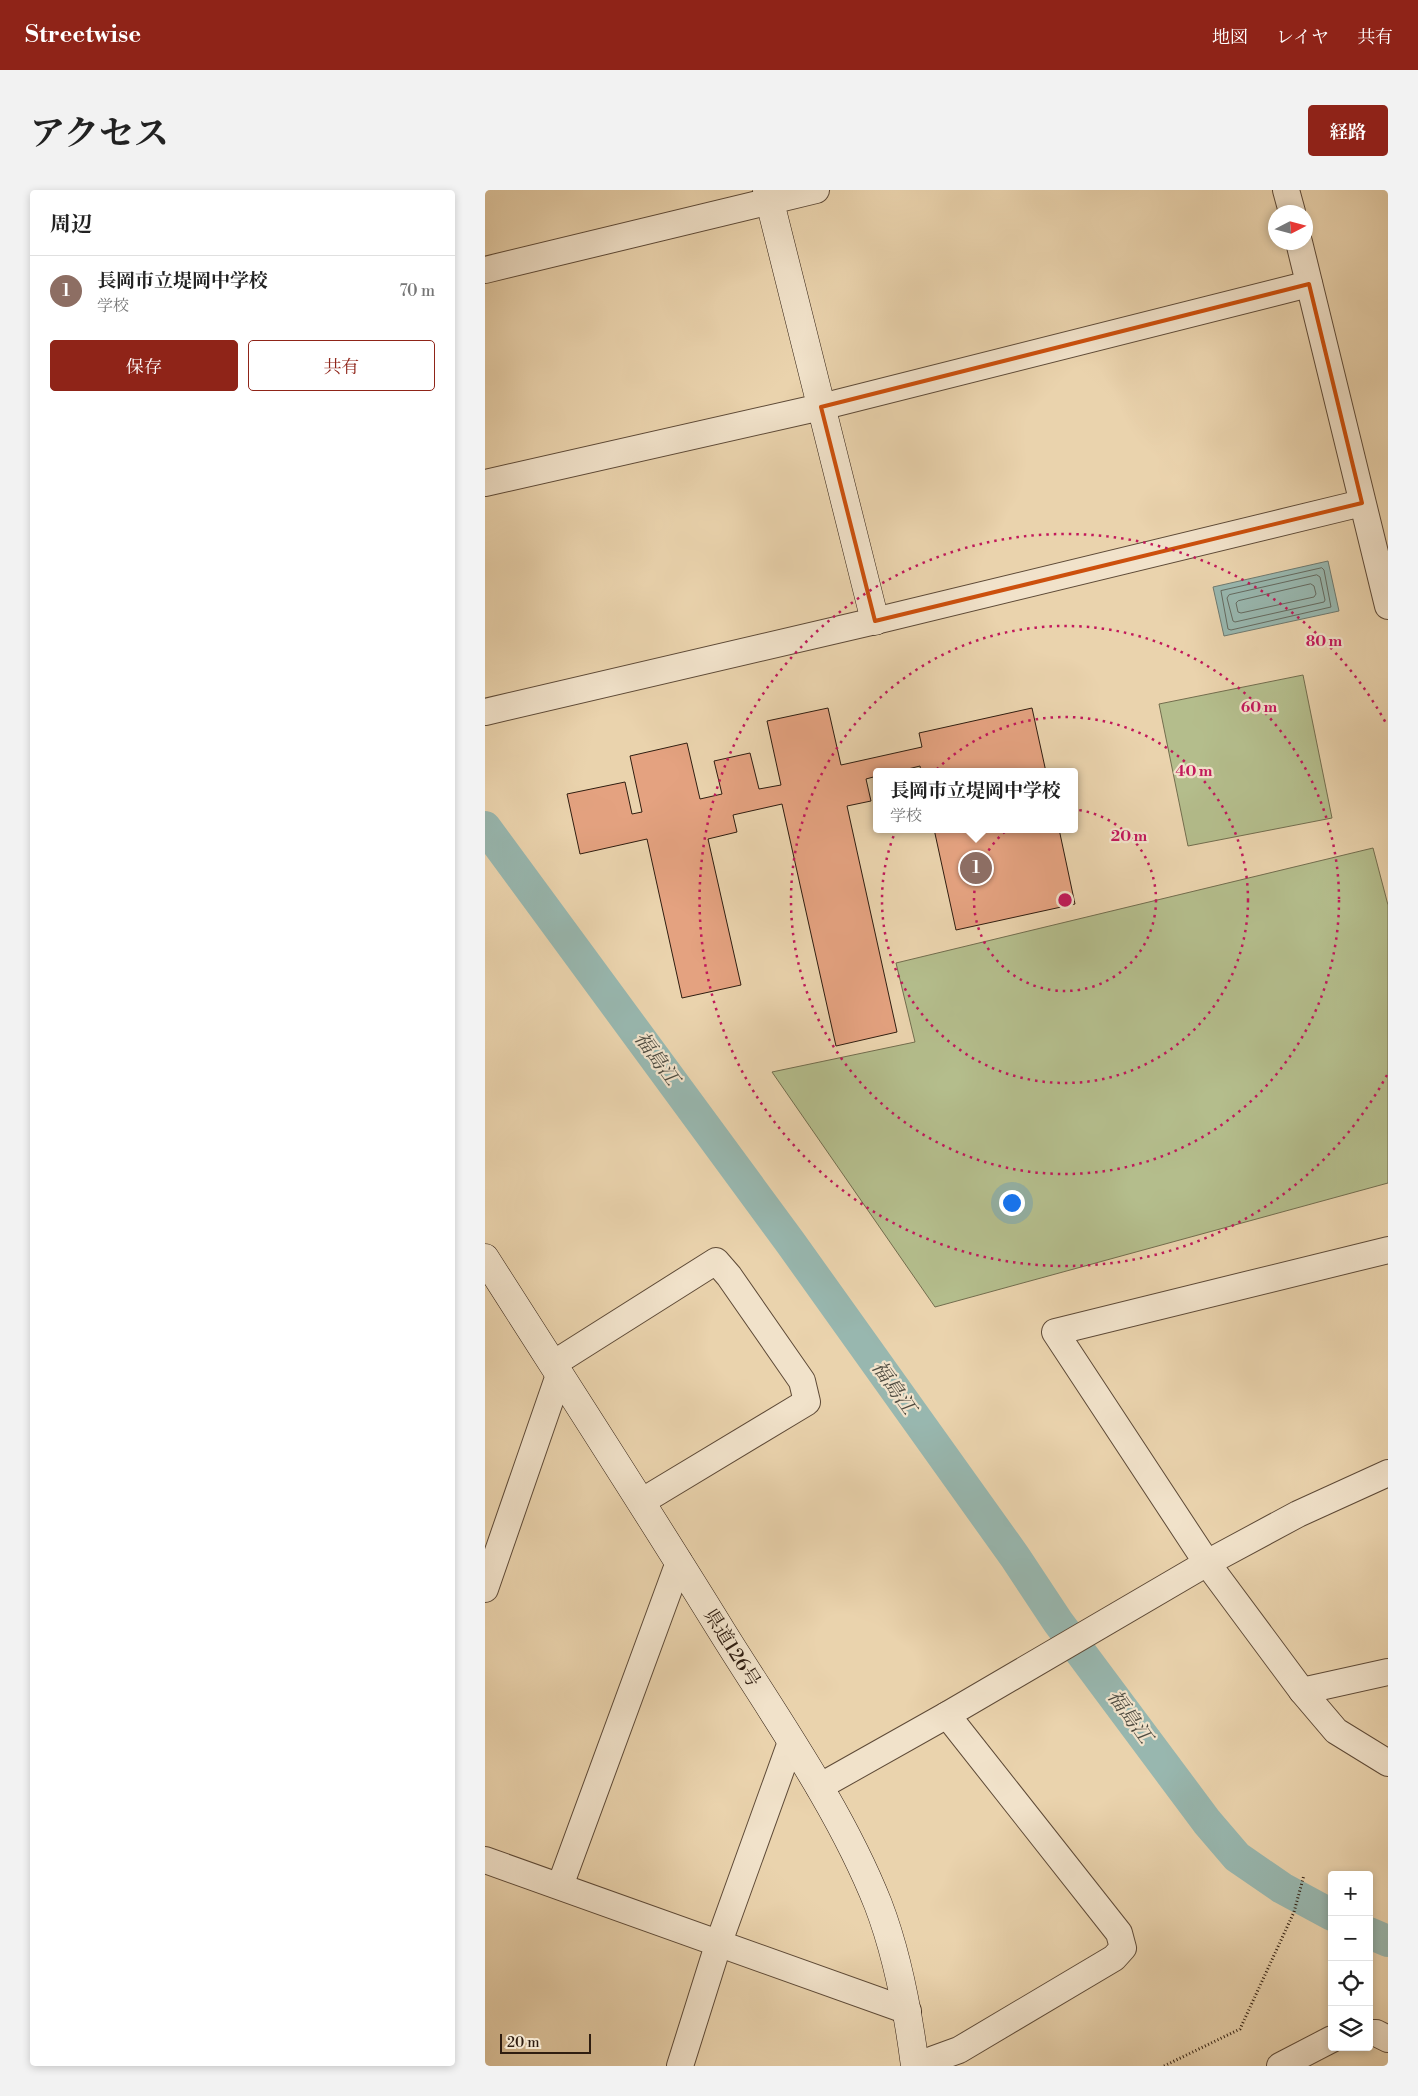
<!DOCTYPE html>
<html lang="ja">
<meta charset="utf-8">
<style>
:root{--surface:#fff;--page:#f2f2f2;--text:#222;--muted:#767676;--line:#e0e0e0;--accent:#8f2418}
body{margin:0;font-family:"Libre Bodoni","Noto Serif JP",serif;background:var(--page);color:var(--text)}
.controls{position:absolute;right:15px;bottom:15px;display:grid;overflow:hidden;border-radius:5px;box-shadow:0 2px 8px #0003}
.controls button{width:45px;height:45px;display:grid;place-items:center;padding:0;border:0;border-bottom:1px solid var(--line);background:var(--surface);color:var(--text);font:25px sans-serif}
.compass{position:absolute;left:783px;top:15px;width:45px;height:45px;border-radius:50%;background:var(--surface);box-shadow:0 2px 8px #0003;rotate:84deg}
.scale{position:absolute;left:15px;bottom:12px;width:91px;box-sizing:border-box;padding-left:5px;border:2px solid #2f1d10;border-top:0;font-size:14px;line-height:18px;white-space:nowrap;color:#2f1d10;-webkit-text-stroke:4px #f1e2ca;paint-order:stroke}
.you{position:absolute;left:526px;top:1012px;width:18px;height:18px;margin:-12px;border:4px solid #fff;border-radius:50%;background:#1a73e8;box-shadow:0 0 0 8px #1a73e833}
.badge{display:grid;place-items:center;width:32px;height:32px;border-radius:50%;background:var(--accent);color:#fff;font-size:16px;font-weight:700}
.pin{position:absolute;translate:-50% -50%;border:2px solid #fff;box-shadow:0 1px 5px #0006}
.popup{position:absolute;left:388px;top:578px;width:205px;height:65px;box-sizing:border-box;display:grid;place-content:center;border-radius:5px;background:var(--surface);filter:drop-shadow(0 1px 4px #0005);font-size:16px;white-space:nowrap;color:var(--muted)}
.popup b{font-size:19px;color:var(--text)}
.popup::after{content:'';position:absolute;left:50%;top:100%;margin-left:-10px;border:10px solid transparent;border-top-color:var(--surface)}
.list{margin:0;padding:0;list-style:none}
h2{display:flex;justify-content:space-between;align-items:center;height:65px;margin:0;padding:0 20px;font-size:21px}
h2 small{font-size:16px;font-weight:400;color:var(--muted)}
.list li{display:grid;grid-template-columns:32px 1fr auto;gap:15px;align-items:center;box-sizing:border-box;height:70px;padding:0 20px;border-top:1px solid var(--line)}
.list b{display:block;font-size:19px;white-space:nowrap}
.list p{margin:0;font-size:16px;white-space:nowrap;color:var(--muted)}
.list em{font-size:16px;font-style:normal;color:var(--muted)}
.actions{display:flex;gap:10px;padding:15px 20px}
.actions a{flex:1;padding:11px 0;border:1px solid var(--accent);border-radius:5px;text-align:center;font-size:18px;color:var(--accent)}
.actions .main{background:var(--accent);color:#fff}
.icon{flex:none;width:28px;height:28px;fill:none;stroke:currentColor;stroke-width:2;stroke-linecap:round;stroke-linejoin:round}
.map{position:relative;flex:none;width:903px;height:1876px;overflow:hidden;border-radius:5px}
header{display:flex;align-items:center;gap:30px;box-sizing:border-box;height:70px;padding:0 25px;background:var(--accent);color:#fff}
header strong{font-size:24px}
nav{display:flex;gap:28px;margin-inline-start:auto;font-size:18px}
.intro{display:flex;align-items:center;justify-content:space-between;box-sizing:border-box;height:120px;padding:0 30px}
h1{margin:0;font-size:35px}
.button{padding:12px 22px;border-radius:5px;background:var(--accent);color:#fff;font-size:18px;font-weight:700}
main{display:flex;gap:30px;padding:0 30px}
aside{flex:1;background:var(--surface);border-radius:5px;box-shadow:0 2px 8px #0003}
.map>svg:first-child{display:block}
</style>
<header>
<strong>Streetwise</strong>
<nav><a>地図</a><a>レイヤ</a><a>共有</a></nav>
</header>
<div class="intro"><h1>アクセス</h1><a class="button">経路</a></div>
<main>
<aside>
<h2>周辺<small></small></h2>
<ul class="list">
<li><span class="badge" style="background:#8d6e63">1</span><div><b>長岡市立堤岡中学校</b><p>学校</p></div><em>70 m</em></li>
</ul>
<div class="actions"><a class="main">保存</a><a>共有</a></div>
</aside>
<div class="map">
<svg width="903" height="1876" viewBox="0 0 903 1876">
<rect width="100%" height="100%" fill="#ead3ad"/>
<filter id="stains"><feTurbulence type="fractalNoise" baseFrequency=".004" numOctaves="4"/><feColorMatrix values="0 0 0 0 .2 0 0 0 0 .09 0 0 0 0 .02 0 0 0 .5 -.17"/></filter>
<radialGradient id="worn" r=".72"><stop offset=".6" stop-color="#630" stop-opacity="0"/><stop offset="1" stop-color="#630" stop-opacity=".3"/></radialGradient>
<g fill="#b4bd8c" stroke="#726d4e">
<path d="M818,485l29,143 -144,28 -29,-142z"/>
<path d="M888,658l15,57v278l-453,124 -163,-235 143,-30 -19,-79z"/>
</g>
<path fill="#98b7af" stroke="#6e796f" d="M843,371l11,50 -115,25 -11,-49z"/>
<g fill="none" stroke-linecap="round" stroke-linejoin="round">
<g stroke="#646a60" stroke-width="1">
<path d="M837,378l2,2 7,37 -100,23 -3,-1 -7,-38z"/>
<path d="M832,385l3,2 5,23 -1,2 -89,20 -2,-1 -6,-23 2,-3z"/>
<path d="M826,394l3,2 2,8 -2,3 -73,16 -3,-1 -2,-9 2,-2z"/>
</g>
<g stroke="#98b7af" stroke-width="32">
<path d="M0,637l305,415 225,315 43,65 149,200 30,35 45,31 50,27"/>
<path d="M884,1743l19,8"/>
</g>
</g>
<g fill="#e4a280" stroke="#2f1d10">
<path d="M343,518l13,57 81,-18 -3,-14 113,-25 14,64h-125l-1,-6 -24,6h-19v4l-11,3 5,22 -24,5 50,226 -61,14 -54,-242 -49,11 4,17 -29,7 33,146 -59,13 -35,-159 -67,15 -13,-60 58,-12 7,32 10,-2 -12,-56 57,-13 13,56 22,-5 -8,-33 36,-8 9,36 22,-4 -14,-64z"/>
<path d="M449,639h125l16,75 -119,26z"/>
</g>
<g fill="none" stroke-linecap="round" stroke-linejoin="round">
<defs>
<g id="street">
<path d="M801,0l6,22"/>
<path d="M814,52l89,364"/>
<path d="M0,80l331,-80"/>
<path d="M0,293l336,-76 488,-123"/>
<path d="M0,522l390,-91 487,-118"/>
<path d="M903,1060l-333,82 152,231 95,128 34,40 52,32"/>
<path d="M68,1174l163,-103 13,15 73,105 5,21 -166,100"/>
<path d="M0,1399l74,-214"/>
<path d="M817,1501l86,-19"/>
<path d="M334,1597l128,-72 260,-152 91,-49 90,-41"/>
<path d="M0,1670l423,151"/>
<path d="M75,1696l119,-324"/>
<path d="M884,1843h7l12,6"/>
<path d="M195,1876l39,-124 72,-200"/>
<path d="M430,1876l44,-16 155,-92 9,-10 -4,-15 -172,-218"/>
<path d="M795,1876l52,-27"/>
</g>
<g id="secondary">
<path d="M282,0l108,431"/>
<path d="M0,1068c79,124 159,247 236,372 54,87 119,178 157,274 20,52 30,107 37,162"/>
</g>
</defs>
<use href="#street" stroke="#5e4a37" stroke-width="28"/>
<use href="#secondary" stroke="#2f1d10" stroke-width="29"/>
<path stroke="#2f1d10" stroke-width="3" stroke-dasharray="1 2.5" stroke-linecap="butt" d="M679,1876l76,-37 54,-117 10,-37"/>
<use href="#street" stroke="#f1e2ca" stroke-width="26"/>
<use href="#secondary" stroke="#f1e2ca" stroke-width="28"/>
</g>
<path fill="none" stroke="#cc500d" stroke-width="4" stroke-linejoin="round" d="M824,94l53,219 -487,118 -54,-214z"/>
<g fill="none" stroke="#c2185b" stroke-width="2.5" stroke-dasharray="2.5 5">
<circle cx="580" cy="710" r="91"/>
<circle cx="580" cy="710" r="183"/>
<circle cx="580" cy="710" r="274"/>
<path d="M902 885A366 366 0 1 1 902 535"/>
</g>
<g text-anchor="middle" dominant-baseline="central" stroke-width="4.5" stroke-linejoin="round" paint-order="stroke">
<g font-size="19" fill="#2f1d10" stroke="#f1e2ca">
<text transform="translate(247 1458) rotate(58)">県道126号</text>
</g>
<g font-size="20" font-style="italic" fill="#4e4b40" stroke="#f1e2ca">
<text transform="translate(171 869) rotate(54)">福島江</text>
<text transform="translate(408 1198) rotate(55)">福島江</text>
<text transform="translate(644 1527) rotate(54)">福島江</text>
</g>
</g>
<circle cx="580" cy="710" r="8" fill="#c2185b" stroke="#f1e2ca" stroke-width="2.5"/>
<g font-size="15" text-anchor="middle" font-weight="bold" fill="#c2185b" stroke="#f1e2ca" stroke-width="4.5" stroke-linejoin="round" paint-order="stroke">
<text x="839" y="456">80 m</text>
<text x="774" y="522">60 m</text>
<text x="709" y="586">40 m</text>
<text x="644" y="651">20 m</text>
</g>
<rect width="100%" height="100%" filter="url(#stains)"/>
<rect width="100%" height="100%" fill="url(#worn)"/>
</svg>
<div class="controls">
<button>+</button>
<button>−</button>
<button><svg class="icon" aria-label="locate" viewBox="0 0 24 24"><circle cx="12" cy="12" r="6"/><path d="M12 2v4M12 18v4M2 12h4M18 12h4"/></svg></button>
<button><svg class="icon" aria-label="layers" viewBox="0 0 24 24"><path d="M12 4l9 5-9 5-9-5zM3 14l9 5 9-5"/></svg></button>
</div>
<svg class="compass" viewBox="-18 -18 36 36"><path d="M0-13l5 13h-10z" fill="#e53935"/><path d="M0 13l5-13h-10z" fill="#767676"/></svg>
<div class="scale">20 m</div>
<div class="you"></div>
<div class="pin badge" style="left:491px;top:678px;background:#8d6e63">1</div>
<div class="popup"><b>長岡市立堤岡中学校</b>学校</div>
</div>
</main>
